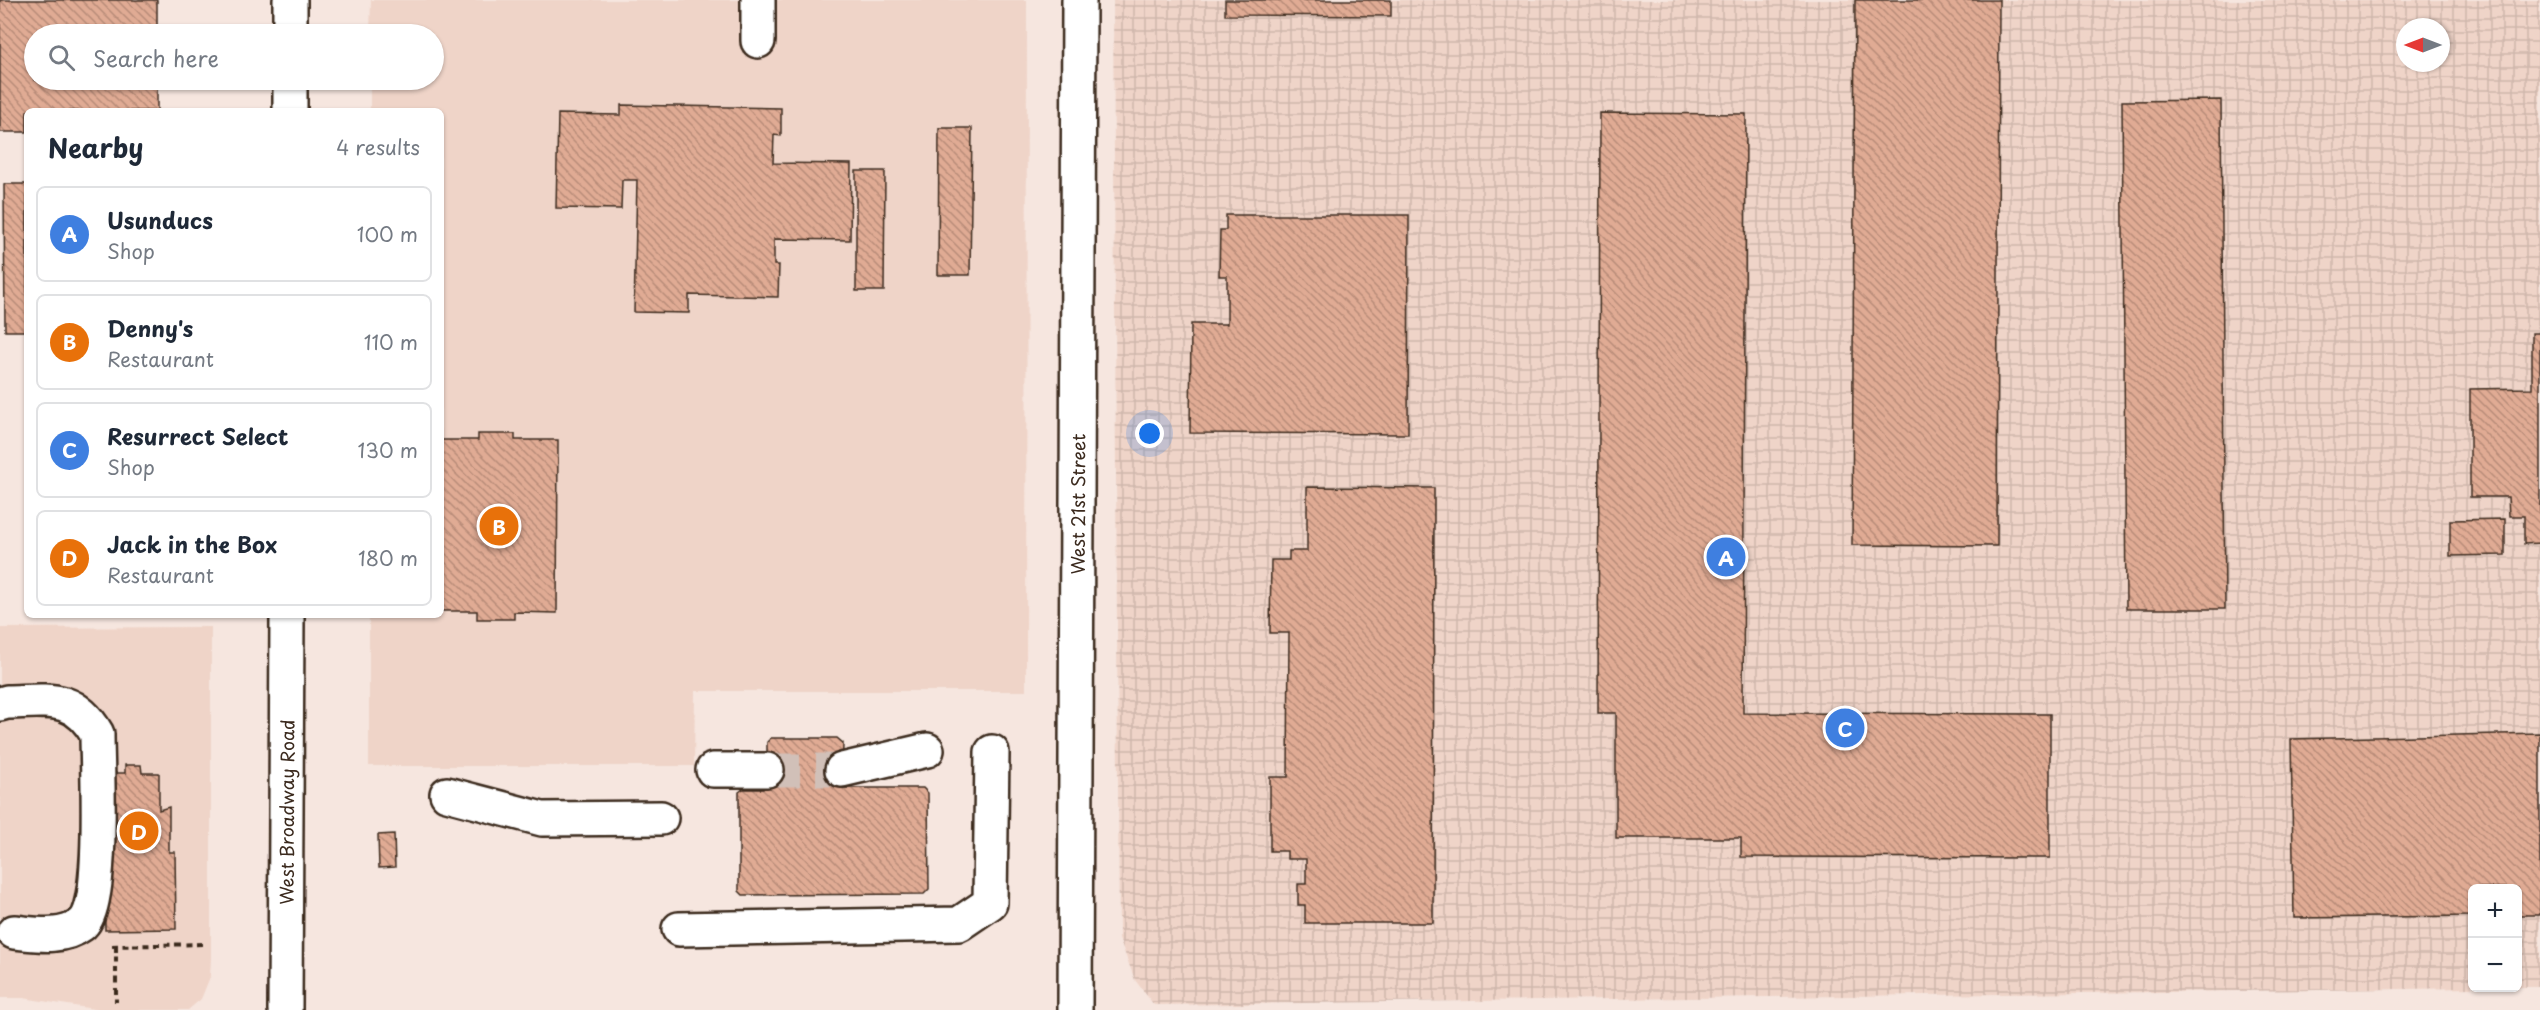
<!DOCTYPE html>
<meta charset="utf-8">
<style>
:root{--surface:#fff;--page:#f2f2f3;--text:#1f2937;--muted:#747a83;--line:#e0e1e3;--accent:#db2777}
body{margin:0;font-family:"Playpen Sans",sans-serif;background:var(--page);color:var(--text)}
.controls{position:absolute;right:18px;bottom:18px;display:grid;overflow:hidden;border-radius:9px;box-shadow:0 2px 4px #0004}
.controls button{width:54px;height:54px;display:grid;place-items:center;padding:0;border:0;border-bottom:2px solid var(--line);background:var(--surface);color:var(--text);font:30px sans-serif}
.compass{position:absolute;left:2396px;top:18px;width:54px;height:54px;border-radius:50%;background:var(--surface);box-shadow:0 2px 4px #0004;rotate:270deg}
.you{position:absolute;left:1150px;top:434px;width:21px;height:21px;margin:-15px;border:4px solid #fff;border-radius:50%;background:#1a73e8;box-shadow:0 0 0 9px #1a73e833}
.badge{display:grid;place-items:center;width:39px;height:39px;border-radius:50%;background:var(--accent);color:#fff;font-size:20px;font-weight:700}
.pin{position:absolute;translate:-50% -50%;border:3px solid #fff;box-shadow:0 2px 6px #0006}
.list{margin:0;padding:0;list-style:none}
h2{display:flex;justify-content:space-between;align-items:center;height:78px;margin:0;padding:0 24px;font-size:26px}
h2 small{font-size:20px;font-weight:400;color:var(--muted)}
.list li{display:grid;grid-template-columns:39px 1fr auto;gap:18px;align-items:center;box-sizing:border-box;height:96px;margin:0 12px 12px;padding:0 12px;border:2px solid var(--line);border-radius:9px}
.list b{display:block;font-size:22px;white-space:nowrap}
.list p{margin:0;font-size:20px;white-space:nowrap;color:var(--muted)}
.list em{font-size:20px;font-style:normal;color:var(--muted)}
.icon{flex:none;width:33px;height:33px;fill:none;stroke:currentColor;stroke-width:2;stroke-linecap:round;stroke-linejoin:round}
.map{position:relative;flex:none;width:2540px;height:1010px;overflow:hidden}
.search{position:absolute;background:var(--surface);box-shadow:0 2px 4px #0004;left:24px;top:24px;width:420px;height:66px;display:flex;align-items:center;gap:15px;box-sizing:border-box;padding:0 21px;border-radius:33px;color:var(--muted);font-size:22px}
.panel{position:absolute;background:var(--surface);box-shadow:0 2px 4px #0004;left:24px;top:108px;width:420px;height:510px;border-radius:9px}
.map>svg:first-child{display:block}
</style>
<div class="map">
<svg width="2540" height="1010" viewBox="0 0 2540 1010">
<defs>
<pattern id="industrial-grid" width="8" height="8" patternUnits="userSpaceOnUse" patternTransform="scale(1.5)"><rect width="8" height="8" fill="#efd4c8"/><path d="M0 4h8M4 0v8" fill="none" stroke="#ceb6ab"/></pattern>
<pattern id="building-back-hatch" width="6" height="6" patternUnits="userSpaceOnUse" patternTransform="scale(1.5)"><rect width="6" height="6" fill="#e0ab94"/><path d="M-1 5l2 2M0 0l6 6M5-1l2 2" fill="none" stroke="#b78b78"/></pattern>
</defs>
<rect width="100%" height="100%" fill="#f6e6df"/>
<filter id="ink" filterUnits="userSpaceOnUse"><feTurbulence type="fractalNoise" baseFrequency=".0167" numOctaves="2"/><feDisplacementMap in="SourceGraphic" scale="12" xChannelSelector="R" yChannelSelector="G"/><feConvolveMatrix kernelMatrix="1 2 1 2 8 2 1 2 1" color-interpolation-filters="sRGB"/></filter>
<g filter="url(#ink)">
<g fill="#efd4c8">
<path d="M371,0h656l-1,691h-331l-1,75h-325v-151h72v-504h-71v-31h64v-46h-64z"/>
<path d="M211,627v331l-1,19 -9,22 -13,11h-88l-77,-12h-23v-370z"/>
</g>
<path fill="url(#industrial-grid)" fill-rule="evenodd" d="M1113,0h1427v987h-22v-99h-46v100h5l-1323,17 -19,-25 -16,-42zM2405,27h36v36h-36z"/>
<g fill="url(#building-back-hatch)" stroke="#3b2a1e" stroke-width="1.5">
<path d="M0,0h157v34h-123v46h123v31h-130v21h-27z"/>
<path d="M1225,0h166v16l-166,-1z"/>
<path d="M1855,0h144l-2,546 -145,-1z"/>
<path d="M2221,100l4,509h-99l-4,-508z"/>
<path d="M621,105l160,3v28l-7,-1 -1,28 78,1 -1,76 -76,-1v26h5l-1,32 -89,-2v18l-55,-1 3,-132h-15l-1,29 -65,-1 2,-94 63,1z"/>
<path d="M1600,113l146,1 -3,599 307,1v144l-309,-1v-19h-125v-125h-18z"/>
<path d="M939,128h33l-2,147h-32z"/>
<path d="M856,171h29l-1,120h-28z"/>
<path d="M4,184h23v147h-22z"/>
<path d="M1226,215h183l-1,219 -218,-1 1,-109h36v-48h-8l1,-46h6z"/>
<path d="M2532,333h8v210l-16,1v-28h-15l-1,-19h-38v-108l62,-1z"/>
<path d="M478,434h37v6h43l-1,173 -43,-1v7h-37v-8h-36v-171h37z"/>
<path d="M1307,487l127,1 -1,435h-128v-18h-7v-21h8v-25h-19v-8h-17v-74h18l1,-144h-19l1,-73h18v-9h18z"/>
<path d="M2505,519v36l-55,1v-36z"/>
<path d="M2540,733v182h-22v-27h-46v28l-178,2 -3,-179z"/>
<path d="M771,738h66l6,5 -1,41 3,4h78l5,5 1,96 -5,5 -181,1 -4,-4v-99l4,-3h20l4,-4v-43z"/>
<path d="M125,765h16l1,8h17v37l10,-3v45h6l1,77 -71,1 -1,-75 5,-82h16z"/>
<path d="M394,834l1,33 -16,1 -1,-33z"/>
</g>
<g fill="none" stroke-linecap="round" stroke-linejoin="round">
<path stroke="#d1c0b8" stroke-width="33" stroke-dasharray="33 16" stroke-linecap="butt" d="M767,770h75"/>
<defs>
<g id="minor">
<path d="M758,0v41"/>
<path d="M0,704l7,-2c41,-1 67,-8 90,32 0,34 8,173 -16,191 -19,14 -45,9 -67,7"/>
<path d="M713,770h54"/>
<path d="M842,770l85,-20"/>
<path d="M447,794l95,25 119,-1"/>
<path d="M679,929l280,-5 31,-21 2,-151"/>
<path id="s1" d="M1075,1010l4,-1010"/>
</g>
<g id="major">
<path d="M290,0v34"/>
<path d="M290,111v-31"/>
<path id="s2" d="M285,1010l2,-395"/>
</g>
</defs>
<use href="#minor" stroke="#3b2a1e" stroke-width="38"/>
<use href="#major" stroke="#3b2a1e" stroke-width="38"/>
<g stroke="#3b2a1e" stroke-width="4" stroke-dasharray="6 4.5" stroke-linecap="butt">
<path d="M112,946l91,-2"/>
<path d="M116,946v56"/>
</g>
<use href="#minor" stroke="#fff" stroke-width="33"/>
<use href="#major" stroke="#fff" stroke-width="33"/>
</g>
</g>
<g text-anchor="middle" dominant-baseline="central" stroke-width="5" stroke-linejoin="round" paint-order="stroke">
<g font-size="18" fill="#3b2a1e" stroke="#fff">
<text stroke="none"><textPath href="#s1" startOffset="506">West 21st Street</textPath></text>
<text stroke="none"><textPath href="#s2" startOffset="198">West Broadway Road</textPath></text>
</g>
</g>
</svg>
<div class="controls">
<button>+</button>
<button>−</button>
</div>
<svg class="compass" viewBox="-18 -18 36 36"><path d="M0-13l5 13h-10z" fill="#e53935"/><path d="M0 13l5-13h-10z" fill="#747a83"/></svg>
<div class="you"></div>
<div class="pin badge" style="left:1726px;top:557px;background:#3f7fe0">A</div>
<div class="pin badge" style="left:499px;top:526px;background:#e8710a">B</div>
<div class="pin badge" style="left:1845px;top:728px;background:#3f7fe0">C</div>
<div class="pin badge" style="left:139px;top:831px;background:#e8710a">D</div>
<div class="search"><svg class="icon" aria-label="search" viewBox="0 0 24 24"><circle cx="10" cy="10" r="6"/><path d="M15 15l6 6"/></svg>Search here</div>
<section class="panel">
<h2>Nearby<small>4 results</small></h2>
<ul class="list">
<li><span class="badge" style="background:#3f7fe0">A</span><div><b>Usunducs</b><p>Shop</p></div><em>100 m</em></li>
<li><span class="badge" style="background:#e8710a">B</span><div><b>Denny's</b><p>Restaurant</p></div><em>110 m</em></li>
<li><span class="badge" style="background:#3f7fe0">C</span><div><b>Resurrect Select</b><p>Shop</p></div><em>130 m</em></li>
<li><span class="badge" style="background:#e8710a">D</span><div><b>Jack in the Box</b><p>Restaurant</p></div><em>180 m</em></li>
</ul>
</section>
</div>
